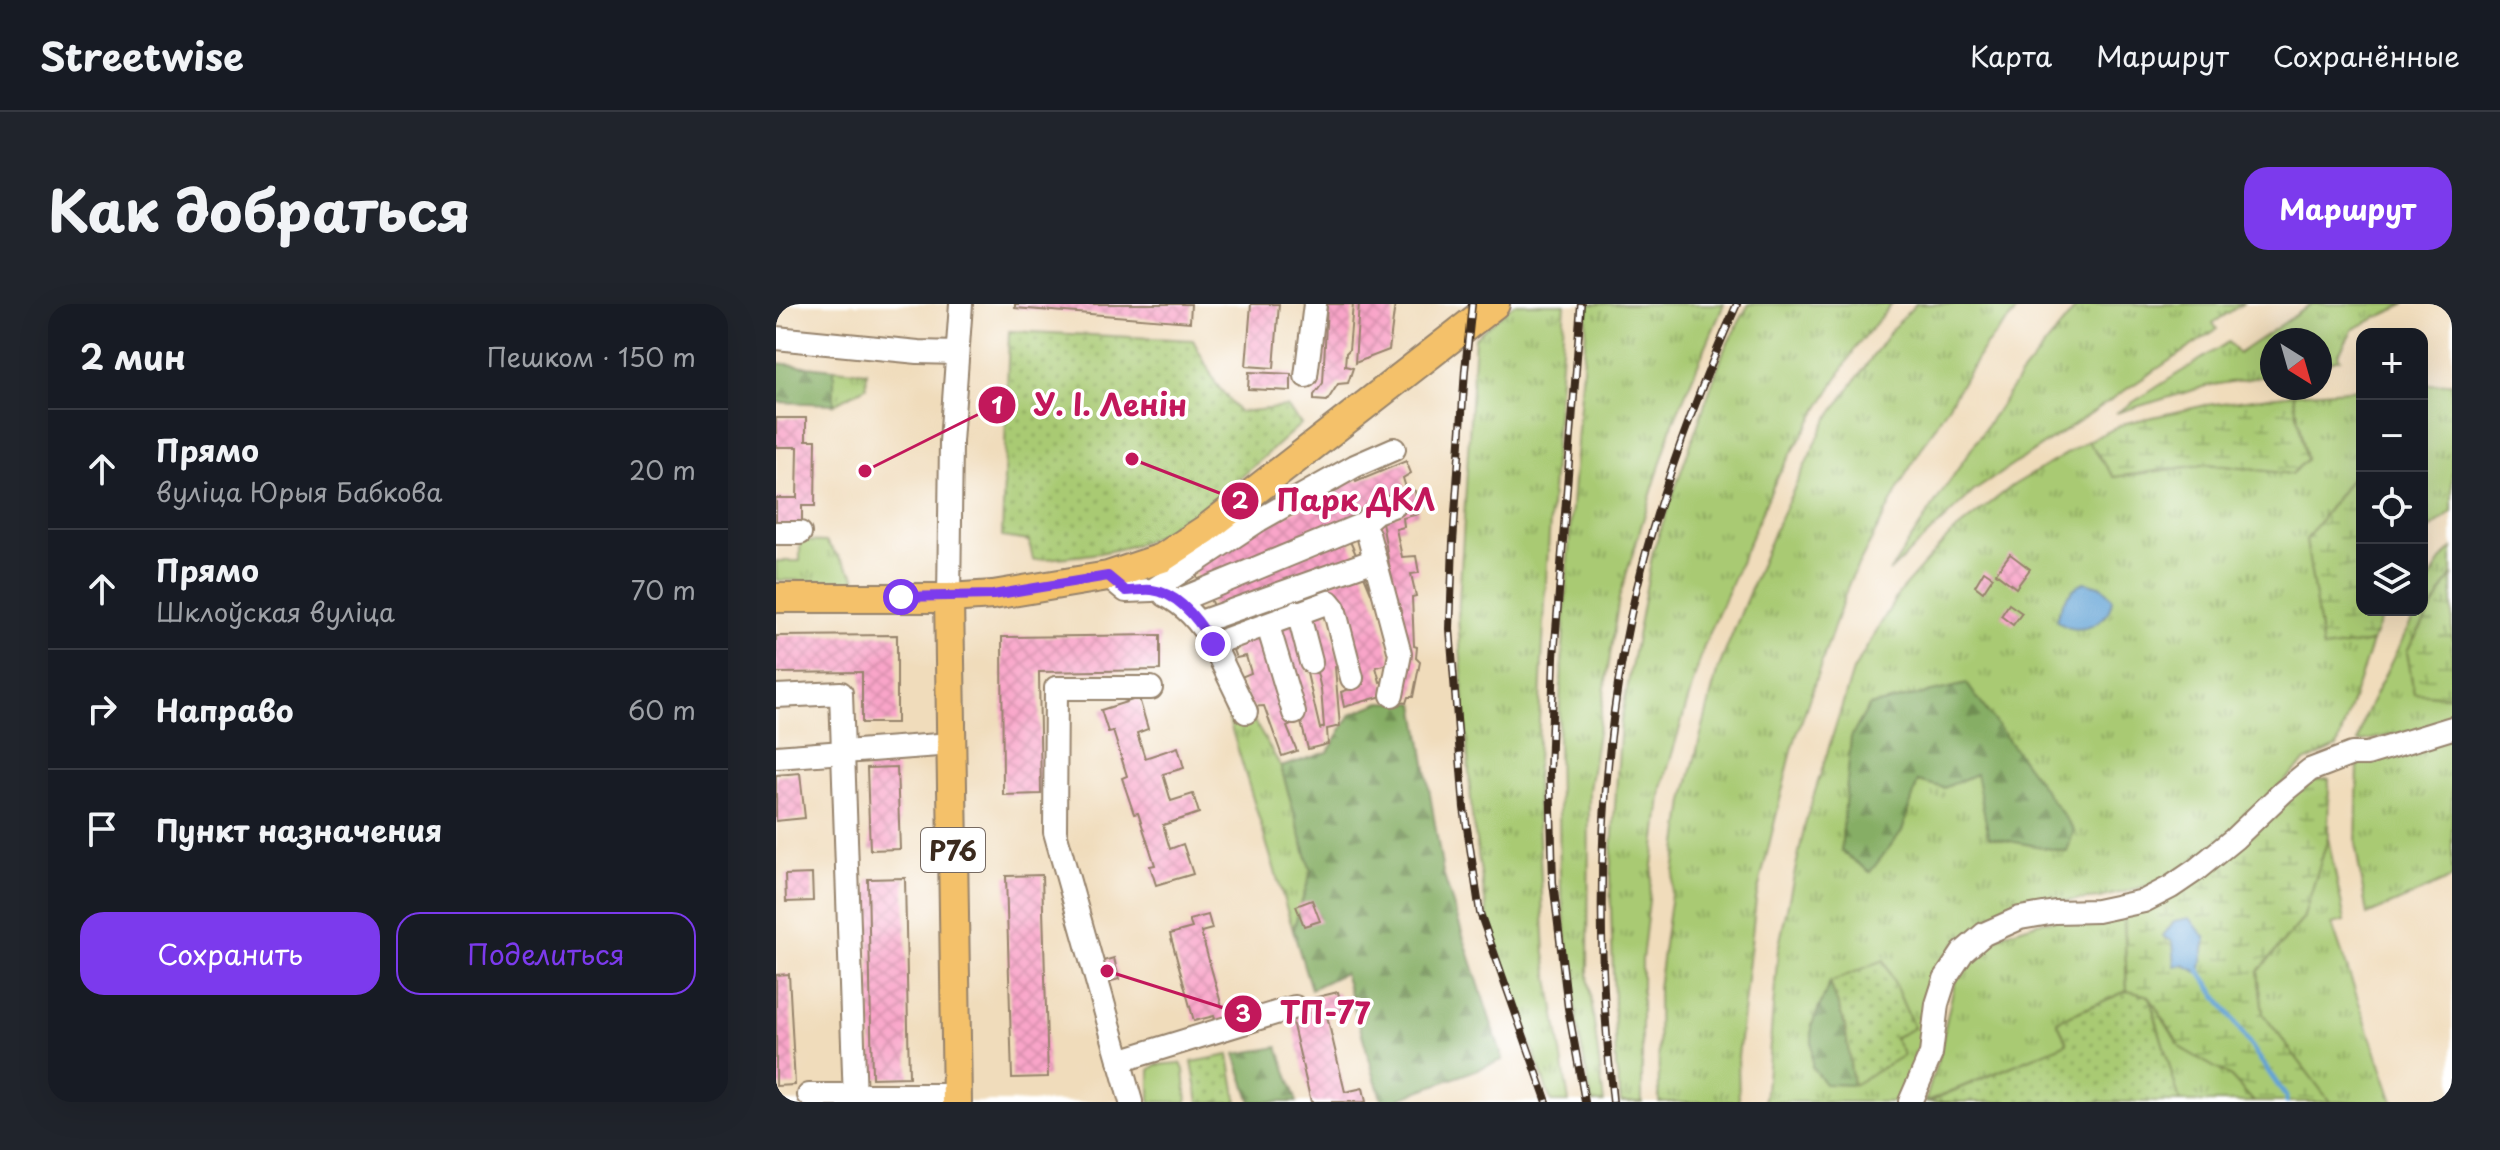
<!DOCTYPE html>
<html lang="ru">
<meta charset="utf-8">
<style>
:root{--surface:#171b24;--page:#20242c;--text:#f1f3f6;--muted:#9ea1a6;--line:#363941;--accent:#7c3aed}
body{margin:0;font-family:"Playpen Sans",sans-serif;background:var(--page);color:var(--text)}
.controls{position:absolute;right:24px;top:24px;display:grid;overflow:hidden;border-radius:16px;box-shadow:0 8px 32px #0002}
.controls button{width:72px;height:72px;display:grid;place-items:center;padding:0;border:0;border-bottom:2px solid var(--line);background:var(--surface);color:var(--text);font:40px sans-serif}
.compass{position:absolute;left:1484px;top:24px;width:72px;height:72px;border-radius:50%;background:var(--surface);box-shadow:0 8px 32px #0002;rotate:143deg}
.stop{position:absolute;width:24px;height:24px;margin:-18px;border:6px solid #7c3aed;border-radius:50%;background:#fff}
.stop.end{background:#7c3aed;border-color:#fff;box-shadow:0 2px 8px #0008}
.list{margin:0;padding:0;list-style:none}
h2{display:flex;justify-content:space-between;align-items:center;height:104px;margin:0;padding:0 32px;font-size:34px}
h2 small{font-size:26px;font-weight:400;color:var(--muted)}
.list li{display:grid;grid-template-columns:52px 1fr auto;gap:24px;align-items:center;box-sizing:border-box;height:120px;padding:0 32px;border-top:2px solid var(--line)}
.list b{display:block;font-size:30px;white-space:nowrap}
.list p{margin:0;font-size:26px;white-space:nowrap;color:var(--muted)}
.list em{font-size:26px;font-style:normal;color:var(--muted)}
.actions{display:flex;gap:16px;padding:24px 32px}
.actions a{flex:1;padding:18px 0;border:2px solid var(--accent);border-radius:24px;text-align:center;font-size:28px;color:var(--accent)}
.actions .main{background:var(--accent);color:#fff}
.icon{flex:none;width:44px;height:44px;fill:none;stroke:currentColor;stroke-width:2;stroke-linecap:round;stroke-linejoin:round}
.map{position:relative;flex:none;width:1676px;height:798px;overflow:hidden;border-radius:24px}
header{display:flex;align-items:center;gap:48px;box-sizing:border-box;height:112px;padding:0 40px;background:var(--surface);border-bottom:2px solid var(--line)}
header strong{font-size:38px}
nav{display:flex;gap:44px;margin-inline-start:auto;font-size:28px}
.intro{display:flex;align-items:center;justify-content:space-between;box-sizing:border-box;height:192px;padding:0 48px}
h1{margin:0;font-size:56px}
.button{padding:20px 36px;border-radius:24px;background:var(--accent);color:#fff;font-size:28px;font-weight:700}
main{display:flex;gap:48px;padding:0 48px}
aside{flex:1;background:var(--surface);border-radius:24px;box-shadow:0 8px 32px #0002}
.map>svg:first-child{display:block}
</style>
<header>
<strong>Streetwise</strong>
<nav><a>Карта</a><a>Маршрут</a><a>Сохранённые</a></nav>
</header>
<div class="intro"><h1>Как добраться</h1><a class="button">Маршрут</a></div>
<main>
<aside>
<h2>2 мин<small>Пешком · 150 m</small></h2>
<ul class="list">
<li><svg class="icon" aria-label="ahead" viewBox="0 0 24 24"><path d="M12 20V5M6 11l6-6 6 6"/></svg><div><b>Прямо</b><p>вуліца Юрыя Бабкова</p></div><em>20 m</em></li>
<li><svg class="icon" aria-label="ahead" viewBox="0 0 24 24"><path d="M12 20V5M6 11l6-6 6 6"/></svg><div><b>Прямо</b><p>Шклоўская вуліца</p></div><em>70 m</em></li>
<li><svg class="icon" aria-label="right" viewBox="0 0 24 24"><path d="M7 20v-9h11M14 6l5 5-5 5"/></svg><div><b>Направо</b></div><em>60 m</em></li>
<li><svg class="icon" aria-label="arrive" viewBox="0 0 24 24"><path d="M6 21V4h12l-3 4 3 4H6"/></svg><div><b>Пункт назначения</b></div></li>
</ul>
<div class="actions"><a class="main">Сохранить</a><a>Поделиться</a></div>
</aside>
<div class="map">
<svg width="1676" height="798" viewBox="0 0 1676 798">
<defs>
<pattern id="grass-tufts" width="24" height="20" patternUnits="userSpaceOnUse" patternTransform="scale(2)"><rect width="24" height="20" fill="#a9ca73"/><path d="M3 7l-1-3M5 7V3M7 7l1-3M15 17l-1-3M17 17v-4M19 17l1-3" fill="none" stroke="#8ba45e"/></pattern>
<pattern id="forest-firs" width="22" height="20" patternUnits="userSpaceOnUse" patternTransform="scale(2)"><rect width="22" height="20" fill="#86ae65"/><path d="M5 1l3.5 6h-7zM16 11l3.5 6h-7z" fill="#6f8e53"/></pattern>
<pattern id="wetland-marsh" width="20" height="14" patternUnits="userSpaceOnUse" patternTransform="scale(2)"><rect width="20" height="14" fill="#a9ca73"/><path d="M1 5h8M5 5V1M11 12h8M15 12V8" fill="none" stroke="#8ba45e"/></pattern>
<pattern id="park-dots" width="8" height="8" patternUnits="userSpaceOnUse" patternTransform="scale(2)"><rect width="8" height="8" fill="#a9ca73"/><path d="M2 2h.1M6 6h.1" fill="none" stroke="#8ba45e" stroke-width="1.8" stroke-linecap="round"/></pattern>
<pattern id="building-cross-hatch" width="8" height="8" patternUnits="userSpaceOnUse" patternTransform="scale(2)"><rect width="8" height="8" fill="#f9a5c9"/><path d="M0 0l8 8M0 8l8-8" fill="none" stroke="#d68eac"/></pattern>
</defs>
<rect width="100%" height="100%" fill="#fff"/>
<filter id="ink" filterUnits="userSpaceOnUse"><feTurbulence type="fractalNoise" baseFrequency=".0125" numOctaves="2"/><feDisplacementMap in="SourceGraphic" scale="16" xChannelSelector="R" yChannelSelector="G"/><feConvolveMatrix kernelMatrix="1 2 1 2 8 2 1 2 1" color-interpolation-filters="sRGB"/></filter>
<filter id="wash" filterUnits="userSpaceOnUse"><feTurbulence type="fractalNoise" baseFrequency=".006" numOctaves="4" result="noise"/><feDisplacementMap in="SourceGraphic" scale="32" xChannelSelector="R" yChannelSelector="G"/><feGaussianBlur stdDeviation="1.8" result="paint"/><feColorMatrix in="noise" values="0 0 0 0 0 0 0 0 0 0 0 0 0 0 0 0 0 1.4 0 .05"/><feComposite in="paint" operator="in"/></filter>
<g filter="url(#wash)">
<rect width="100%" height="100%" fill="#f0dcbb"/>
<g fill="url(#grass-tufts)" stroke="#727a48" stroke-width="2">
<path d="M738,0h51l-18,260 -11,217 9,173 24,148h-18l-63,-183 -16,-104 -14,-197 17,-281z"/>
<path d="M812,0h136l-51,119 -54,175 -30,192 -1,185 16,127h-12l-15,-77 -17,-146 -2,-141 10,-182z"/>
<path d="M973,0h143l-36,43 -79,130 -73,169 -42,142 -20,172v142h-21l-5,-34 -6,-192 11,-155 32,-170 71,-201z"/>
<path d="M1140,0h107l-38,42 -79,128 -57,109 -56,163 -37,153 -18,158 1,45h-80l-1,-114 26,-187 33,-129 58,-143 50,-106 68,-95z"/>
<path d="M1303,0h163l-29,19 4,6 -243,162 -85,81 131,-196z"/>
<path d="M1536,0h94l-53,25 -15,26 2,4 -20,5v-24h-48v35l-65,11 -91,27 112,-71 10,12z"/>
<path d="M58,65l33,3 -1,15 -32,17z"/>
<path d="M1676,79v129l-23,18 -4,-52 -3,-1v-92z"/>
<path d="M1586,85v75l-56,76 17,108 49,-6 -35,105 -33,15 -76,74 -69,47 -59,15 -82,7 -63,38 -25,62 -4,41 -24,56h-137l13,-152 28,-130 47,-149 47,-80 49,-55 63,-50 76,-45 26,36 94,-13 83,10 15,-14 -13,-66z"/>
<path d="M24,237l26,1 29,34v6l-79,-2v-19h24z"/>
<path d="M1676,244v27l-45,76 7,42 38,3v20l-40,15 -54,11 6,-25 53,-107h5c0,-19 16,-49 30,-62z"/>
<path d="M430,347l37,72 11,-2 27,46 30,105 -18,58 -69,-226z"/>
<path d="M1676,431v143l-85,37 -11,-67 2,-84z"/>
<path d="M1552,534l17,83 -13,3 61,178h-63l-67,-88 -5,-43 45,-52z"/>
<path d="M1348,611l3,76 -70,30 11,22 -143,59 13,-43 19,-87 48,-39 39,-12z"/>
<path d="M1373,692l32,52 50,29 23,25h-74z"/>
</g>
<g fill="url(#forest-firs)" stroke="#606c42" stroke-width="2">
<path d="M0,59l58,6v35l-58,-2z"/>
<path d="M1191,380l107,146 -7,22 -78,-15 -13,-63 -32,14 -26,-7 -16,50 -32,41 -29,-21 10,-114 18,-31z"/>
<path d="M605,398l34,1 28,170 60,187 -103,38 -2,4h-16l-38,-129 -33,16 -18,-59 18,-58 -30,-105 47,-15 23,-38z"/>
<path d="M1054,678l15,43 8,60 -28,-1 -13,-17v-43z"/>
<path d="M502,743l19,55h-46l-16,-48z"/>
</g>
<g fill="url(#wetland-marsh)" stroke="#727a48" stroke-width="2">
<path d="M1517,90l13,66 -15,14 -83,-10 -94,13 -26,-36 38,-18 80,-18z"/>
<path d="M1586,160v146h22l-12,32 -49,7 -17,-109z"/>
<path d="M1676,271v121l-38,-3 -7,-42z"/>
<path d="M1553,475l-1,59 -25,81 -45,53 5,42 67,88h-76l-23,-25 -50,-29 -32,-52 -22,-5 -3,-76 188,-135z"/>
</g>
<g fill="url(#park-dots)" stroke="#727a48" stroke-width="2">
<path d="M233,27l184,9 23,44 23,28 48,-5 14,17c-49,42 -103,99 -164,120 -34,11 -69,13 -104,16l-4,-19 -27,-4z"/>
<path d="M1108,656l30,68 -20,10 10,17 -51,30 -8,-60 -15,-43z"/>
<path d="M1351,687l22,5 31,106h-253l140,-59 -10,-22z"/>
<path d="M453,751l8,47h-38l-7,-40z"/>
</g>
<path fill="#a9ca73" stroke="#727a48" stroke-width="2" d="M405,759l3,7 3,32h-37v-32l6,-5z"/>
<g fill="#62a3d5" stroke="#4e667a" stroke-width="2">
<path d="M1308,278l19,5 9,12c-2,26 -36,40 -56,21 4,-15 13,-31 28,-38z"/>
<path d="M1414,614l16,21 -6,34 -16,-8 -9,1 -2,-24 -10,-6 11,-15z"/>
</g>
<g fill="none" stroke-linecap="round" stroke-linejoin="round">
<path stroke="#62a3d5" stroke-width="5" d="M1423,666l87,127v5"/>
</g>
<g id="blocks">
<g fill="url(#building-cross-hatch)">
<path d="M239,0h176l-1,18 -175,-14z"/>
<path d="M475,0h28l-5,64 -28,-2z"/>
<path d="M551,0h26l-4,46 -3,3 -1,13 8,2 -5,15 -10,1 -11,17 -13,-1v-5l9,-12z"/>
<path d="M583,0h36l-6,46 -34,13z"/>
<path d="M473,68l42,2v17l-43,-2z"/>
<path d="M0,114h30v22h10l-1,66h-13v20l-26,-1v-27h21l1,-51h-22z"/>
<path d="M630,157l5,12 -8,5 3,10 9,3 3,23 -15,4 1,9 -8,2 6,28 14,-1 3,17 -8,1 5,22 -4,1 2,49 3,1 -1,11 4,4 -7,35h-5l-2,6 -10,-1 -2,-107 -13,-80 15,1 7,-4 -4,-15 -199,87 -7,-17 58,-35 88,-42 -2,-4 17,-8 2,4z"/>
<path d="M572,233l10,22 -143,53 -7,-19z"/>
<path d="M1234,250l20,15 -14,19 -20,-15z"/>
<path d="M586,267l15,36 15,56 -16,4 4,15 4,-1 2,14 -42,12 -3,-15 23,-8 -25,-88 -38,10 -78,31 -6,-13z"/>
<path d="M1208,267l9,6 -10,15 -8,-6z"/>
<path d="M1233,300l13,9 -9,12 -12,-9z"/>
<path d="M548,304l17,58 -6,1 5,59 -13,3 1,15 -20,5 -32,-122 19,-5 25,107 4,-2 -3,-38 -16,-67 7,-2 -2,-8z"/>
<path d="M487,327l30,93 -6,3 10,24 -15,5 -18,-50 -14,1 -9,-30 10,-4 -5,-17 -10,2 -3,-8 5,-2 -2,-8z"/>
<path d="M121,331v88h-35v-51l-86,1v-37z"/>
<path d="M384,331v35l-121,2 2,122 -38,1 -1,-158z"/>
<path d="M363,394l9,31 -11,4 8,25 33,-11 6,21 -21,6 8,27 22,-7 6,19 -36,12 7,24 13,-5 10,30 -37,11 -6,-19 5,-1 -17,-52 -4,1 -12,-36 5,-2 -14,-45 -5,1 -7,-22z"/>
<path d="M121,463l3,82 -30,1 -3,-82z"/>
<path d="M24,469l5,45 -29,3v-46z"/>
<path d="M36,570l1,27 -27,1 -1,-27z"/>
<path d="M266,571l6,202 -36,1 -6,-202z"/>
<path d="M129,574l4,199 -37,1 -4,-199z"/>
<path d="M536,596l8,21 -16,5 -8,-20z"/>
<path d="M432,611l4,14 -11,3 21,75 11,-4 4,13 -21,6 -2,-6 -20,5 -24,-87 22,-6 -3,-8z"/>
<path d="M338,654l5,21 -18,5 -5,-21z"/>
<path d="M13,670l6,111 -19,1v-111z"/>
<path d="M562,688l5,20 -16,4 18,76 18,-4 3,14h-55l-20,-85 17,-4 -3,-13z"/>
</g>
</g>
</g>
<g filter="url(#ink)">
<use href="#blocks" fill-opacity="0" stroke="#96836c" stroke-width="2"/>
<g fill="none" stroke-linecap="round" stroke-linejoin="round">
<defs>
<g id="minor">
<path d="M0,34l142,14 39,1"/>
<path d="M530,72l9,-72"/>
<path d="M585,221l15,-13 19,-7"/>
<path d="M0,229h24"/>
<path d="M332,272l18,15 27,-1 106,-70 96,-54 39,-17"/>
<path d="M389,291c22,11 36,28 48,49l116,-42 5,6 18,70"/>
<path d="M173,294l2,-156 10,-138"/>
<path d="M401,297l184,-76 7,9 32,120 -8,41"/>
<path d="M522,308l13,50"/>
<path d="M424,318l175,-62"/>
<path d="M492,322l26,87"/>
<path d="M437,340l33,68"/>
<path d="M0,392l65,-3 14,409"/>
<path d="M0,453l176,-13"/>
<path d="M343,757l176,-54"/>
<path d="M33,791h148"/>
<path d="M355,798l-76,-270 1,-144h95"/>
<path d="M1134,798l21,-48 6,-50 8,-25 18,-27 21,-18 36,-16 35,-6 42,-1 47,-10 27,-14 25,-17 38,-31 49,-47 27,-22 42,-16h15l85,-26"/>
</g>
<g id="major">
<path d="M0,294h173l44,-3 115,-19 54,-18 44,-29 289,-225"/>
<path d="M173,294l8,504"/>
</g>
</defs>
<use href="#minor" stroke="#96836c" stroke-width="26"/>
<use href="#major" stroke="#96836c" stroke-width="32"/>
<use href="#minor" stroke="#fff" stroke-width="22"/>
<use href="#major" stroke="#f4c16a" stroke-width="28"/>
<defs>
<g id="rail">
<path d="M696,0l-7,66 -12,173 -3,86 14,179 16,105 67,189"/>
<path d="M805,0l-27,353 -4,116 3,109 15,126 17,94"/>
<path d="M837,798c-21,-190 -15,-387 39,-571 23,-78 52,-153 85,-227"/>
</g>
</defs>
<use href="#rail" stroke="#3b2a1e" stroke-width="8"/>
<use href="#rail" stroke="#fff" stroke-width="5" stroke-dasharray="15" stroke-linecap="butt"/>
</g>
</g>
<g fill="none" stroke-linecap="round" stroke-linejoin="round" filter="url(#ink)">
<path stroke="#7c3aed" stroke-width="10" d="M125,293l92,-2 115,-19 18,15c8,0 18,-2 26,-1 27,3 48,32 61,54"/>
</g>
<g text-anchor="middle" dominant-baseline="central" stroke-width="7" stroke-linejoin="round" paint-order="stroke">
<rect fill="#fff" stroke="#766a62" stroke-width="2" x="145" y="524" width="64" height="44" rx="6"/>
<g font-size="26" font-weight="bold" fill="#3b2a1e">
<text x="177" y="546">Р76</text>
</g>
</g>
<path fill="none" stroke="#c2185b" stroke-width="3" d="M89 167L221 101M356 155L464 197M331 667L467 710"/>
<g fill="#c2185b" stroke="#fff" stroke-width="3">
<circle cx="89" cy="167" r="8"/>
<circle cx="356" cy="155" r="8"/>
<circle cx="331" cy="667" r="8"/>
<circle cx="221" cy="101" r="20"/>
<circle cx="464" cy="197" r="20"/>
<circle cx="467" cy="710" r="20"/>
</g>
<g font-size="24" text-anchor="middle" font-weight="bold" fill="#fff">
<text x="221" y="110">1</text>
<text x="464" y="205">2</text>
<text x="467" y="718">3</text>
</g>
<g font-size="30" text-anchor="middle" font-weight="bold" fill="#c2185b" stroke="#fff" stroke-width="7" stroke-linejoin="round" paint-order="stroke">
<text x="334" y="112">У. І. Ленін</text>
<text x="580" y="207">Парк ДКЛ</text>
<text x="549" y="720">ТП-77</text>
</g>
</svg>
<div class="controls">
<button>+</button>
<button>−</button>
<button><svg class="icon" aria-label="locate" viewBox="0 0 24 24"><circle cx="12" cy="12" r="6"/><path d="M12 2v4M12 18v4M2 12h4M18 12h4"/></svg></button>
<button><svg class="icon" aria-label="layers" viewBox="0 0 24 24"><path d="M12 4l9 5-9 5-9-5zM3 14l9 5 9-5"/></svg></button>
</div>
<svg class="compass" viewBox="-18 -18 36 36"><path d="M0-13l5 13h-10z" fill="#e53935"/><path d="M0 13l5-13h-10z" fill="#9ea1a6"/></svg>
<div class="stop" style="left:125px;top:293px"></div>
<div class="stop end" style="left:437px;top:340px"></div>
</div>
</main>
